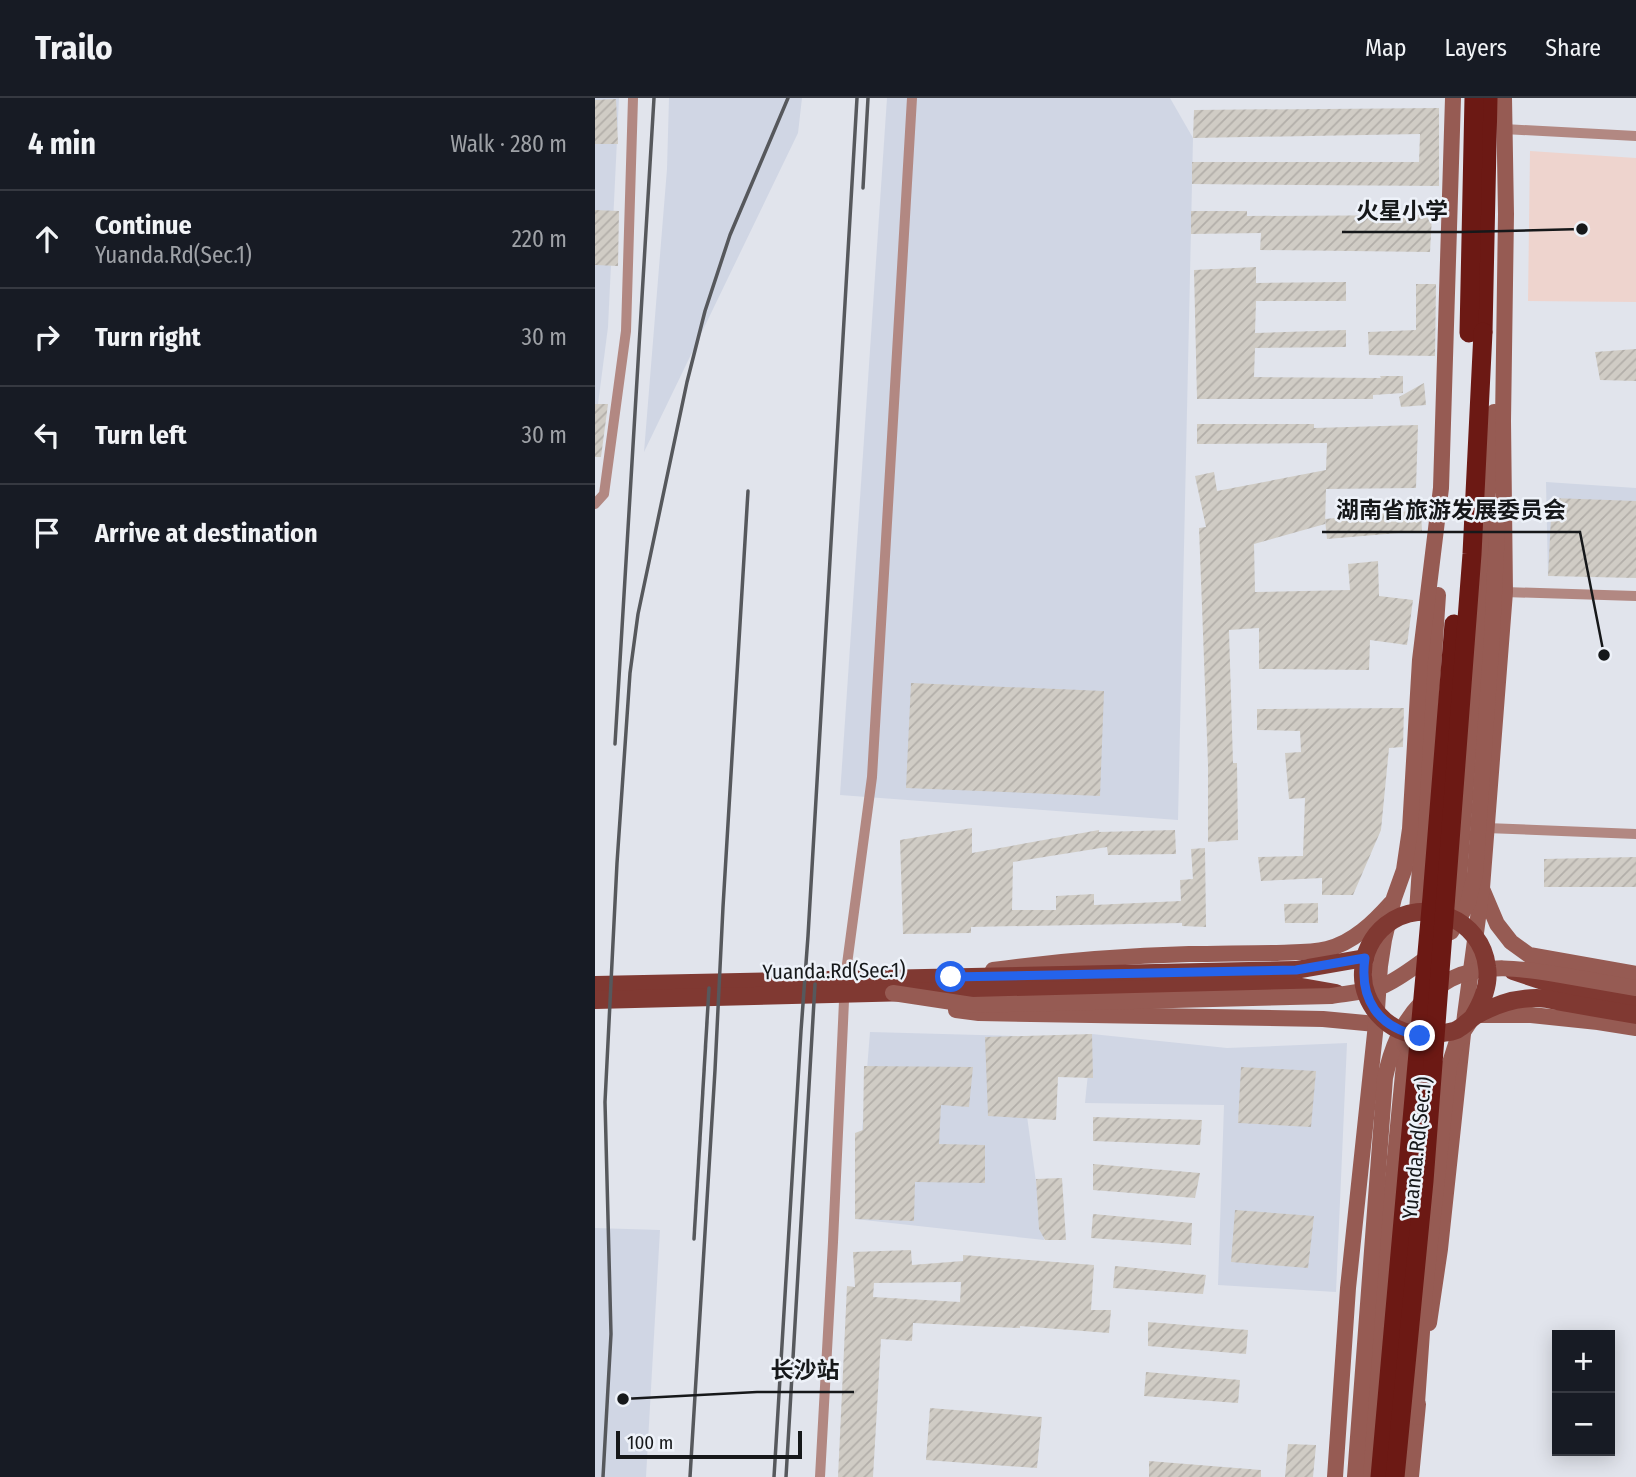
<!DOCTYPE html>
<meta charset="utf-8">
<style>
:root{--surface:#171b24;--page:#20242c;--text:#f1f3f6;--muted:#9ea1a6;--line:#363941}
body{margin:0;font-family:"Fira Sans Condensed","Noto Sans SC",sans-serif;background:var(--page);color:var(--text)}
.controls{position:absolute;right:21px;bottom:21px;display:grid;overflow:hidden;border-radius:0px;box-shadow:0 4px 18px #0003}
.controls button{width:63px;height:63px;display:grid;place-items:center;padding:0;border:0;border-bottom:2px solid var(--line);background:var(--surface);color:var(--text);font:35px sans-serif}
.scale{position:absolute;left:21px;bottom:18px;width:186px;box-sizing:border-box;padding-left:7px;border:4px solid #16181a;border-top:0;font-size:19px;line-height:24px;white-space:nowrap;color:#16181a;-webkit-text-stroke:5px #eef2f9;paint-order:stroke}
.stop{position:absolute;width:21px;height:21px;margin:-16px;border:5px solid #2563eb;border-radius:50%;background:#fff}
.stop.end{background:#2563eb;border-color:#fff;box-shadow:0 2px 7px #0008}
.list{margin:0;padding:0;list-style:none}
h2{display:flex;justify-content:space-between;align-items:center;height:91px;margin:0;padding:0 28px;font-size:30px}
h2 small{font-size:23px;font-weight:400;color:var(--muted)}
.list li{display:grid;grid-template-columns:46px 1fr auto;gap:21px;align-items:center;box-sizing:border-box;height:98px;padding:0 28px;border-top:2px solid var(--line)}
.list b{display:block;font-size:26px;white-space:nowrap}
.list p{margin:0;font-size:23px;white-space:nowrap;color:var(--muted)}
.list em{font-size:23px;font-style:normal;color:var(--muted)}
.icon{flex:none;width:38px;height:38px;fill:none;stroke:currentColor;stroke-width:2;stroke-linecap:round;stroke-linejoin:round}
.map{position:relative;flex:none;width:1041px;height:1379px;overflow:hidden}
header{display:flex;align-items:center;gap:42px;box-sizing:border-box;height:98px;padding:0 35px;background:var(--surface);border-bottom:2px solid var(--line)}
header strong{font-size:33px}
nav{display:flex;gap:38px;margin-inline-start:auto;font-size:24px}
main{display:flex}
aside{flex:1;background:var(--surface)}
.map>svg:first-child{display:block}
</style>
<header>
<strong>Trailo</strong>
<nav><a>Map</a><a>Layers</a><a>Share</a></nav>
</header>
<main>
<aside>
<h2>4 min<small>Walk · 280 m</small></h2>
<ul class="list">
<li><svg class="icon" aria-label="ahead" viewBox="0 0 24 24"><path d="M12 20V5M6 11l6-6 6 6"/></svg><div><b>Continue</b><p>Yuanda.Rd(Sec.1)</p></div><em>220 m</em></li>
<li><svg class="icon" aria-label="right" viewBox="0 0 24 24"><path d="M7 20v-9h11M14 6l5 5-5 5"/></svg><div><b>Turn right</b></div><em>30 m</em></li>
<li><svg class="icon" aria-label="left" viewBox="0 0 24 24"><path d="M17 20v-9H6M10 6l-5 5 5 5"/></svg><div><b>Turn left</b></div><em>30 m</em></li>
<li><svg class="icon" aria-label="arrive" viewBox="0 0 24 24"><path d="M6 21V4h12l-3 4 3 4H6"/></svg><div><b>Arrive at destination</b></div></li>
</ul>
</aside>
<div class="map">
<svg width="1041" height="1379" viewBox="0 0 1041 1379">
<defs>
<pattern id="building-hatch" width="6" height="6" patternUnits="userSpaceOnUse" patternTransform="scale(1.75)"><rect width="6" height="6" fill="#d0ccc5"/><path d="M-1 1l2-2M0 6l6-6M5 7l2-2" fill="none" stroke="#b2aea9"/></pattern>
</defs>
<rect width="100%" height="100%" fill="#e1e4ec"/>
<g fill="#d0d6e4">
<path d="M0,0h24l-11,229 -13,100z"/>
<path d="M74,0h133l-4,35 -154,319 23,-283z"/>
<path d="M292,0h283l23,40 -15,682 -338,-25z"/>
<path d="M951,384l90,6v88h-88z"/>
<path d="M275,934l146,4 28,204 -189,-21z"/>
<path d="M497,936l135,14 120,-5 -11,249 -118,-7 6,-180 -139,-2z"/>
<path d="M0,1130l65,2 -14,247h-51z"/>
</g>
<path fill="#eed4ce" d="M935,53l106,7v144l-108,-1z"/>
<g fill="url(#building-hatch)" fill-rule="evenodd">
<path d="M21,1l2,45h-23v-44z"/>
<path d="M844,10v78l-247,-2v-22h227l1,-28 -227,4 1,-28z"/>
<path d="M0,112l24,1 -1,55 -23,-1z"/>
<path d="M596,113h56v5l185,-1 -2,37 -170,-2 1,-17 -70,1z"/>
<path d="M661,169v16l90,-1v19h-90l-1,32 91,-3v17l-91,1 -1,29 127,1 -1,-2h23v17l-30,2v4h-176l-3,-129z"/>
<path d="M821,186h20l-1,72 -66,-1 -1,-23 48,-2z"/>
<path d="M1041,251v32l-36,-1 -5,-28z"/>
<path d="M829,285l2,22 -25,2 -2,-10z"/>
<path d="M0,306h13l-7,53h-6z"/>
<path d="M602,326h117v4l104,-3 -2,63 -90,1 -1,35 -71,20 1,48 95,-2 -2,-26 30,-3 1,35 34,4 -6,45 -37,-5 -1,30 -110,-1v-41l-30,2 4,133h4l1,77 -30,2v-77l-9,-237 7,-1 -11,-51 19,-4 3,19 109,-21 1,-27 -130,1z"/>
<path d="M957,400l84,3v77l-88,-2z"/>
<path d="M826,412l1,21 -95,8 -2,-20z"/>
<path d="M316,585l193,8 -4,105 -194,-8z"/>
<path d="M809,610l-1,39 -14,1 -8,82 -28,65h-31v-17l-61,3 -3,-24 45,-1 2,-58 -16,1 -4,-46 16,-1 -1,-21 -43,-1v-21z"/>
<path d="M377,730v25l127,-23v2l76,-2 1,24 -68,1 -1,-8 -94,15 -1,48h44v-14l38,-2v11l87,-4 -1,-21 13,-1 -2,-30 14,-1 1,79 -24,-1v-3l-211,4v6l-68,1 -3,-94z"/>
<path d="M1041,759v30h-92v-28z"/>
<path d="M723,805v20h-33l-1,-19z"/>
<path d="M497,936l1,44 -35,-1 -2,43 -68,-4 -3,-79z"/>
<path d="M269,968l109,1 -4,40 -28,-2 -2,39 46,1v38l-70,-1 -1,39 -59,-2v-86l8,-3z"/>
<path d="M646,969l75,4 -5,56 -73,-4z"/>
<path d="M498,1019l109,3 -2,25 -107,-4z"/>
<path d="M498,1066l107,9 -5,25 -102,-8z"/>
<path d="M467,1080l4,62h-21l-6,-11 -3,-50z"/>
<path d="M640,1112l79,6 -6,52 -77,-6z"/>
<path d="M498,1116l99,9 -1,22 -100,-7z"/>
<path d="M316,1152l1,15 51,-4v-6l131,10 -3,45h20l-2,23 -89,-7v2l-107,-5 -1,18 -31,-2 -8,138h-35l9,-191 8,1 -2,-35zM366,1184l-1,20 -87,-5 1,-14z"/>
<path d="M520,1168l91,9 -3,19 -90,-6z"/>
<path d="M553,1224l100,8 -2,24 -98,-8z"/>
<path d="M551,1274l94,8 -2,23 -94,-7z"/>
<path d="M335,1310l112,9 -5,51 -111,-8z"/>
<path d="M693,1346l28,1 -3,32h-28z"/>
<path d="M554,1363l112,9v7h-112z"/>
</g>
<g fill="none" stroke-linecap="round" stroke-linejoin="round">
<g stroke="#b28882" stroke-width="10">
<path d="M909,31l132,7"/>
<path d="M0,406l9,-10 22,-163 7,-233"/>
<path d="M910,494l131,4"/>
<path d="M891,730l150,6"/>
<path d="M225,1379l13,-235 12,-263 27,-202 40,-679"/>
</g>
<g stroke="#965b53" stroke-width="16">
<path d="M888,793l14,33 14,18 18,13 107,19"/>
<path d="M822,814l21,-317"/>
<path d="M861,821l38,-507"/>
<path d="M398,872c65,-9 130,-14 196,-16 28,0 57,-1 85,-1 18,-1 36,0 53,-4 26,-6 47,-27 64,-46"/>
<path d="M361,912l23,3 344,6 53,5"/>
<path d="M883,917h53l67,7 38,6"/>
<path d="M834,1225l11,-74 25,-234 17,-127 23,-296 -2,-171 3,-207 -2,-116"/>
<path d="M740,1379l13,-189 28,-264 4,-58 4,-26 10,-42 10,-28 6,-41 10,-169 21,-172 12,-390"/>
<path d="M769,1379l43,-444"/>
<path d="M816,1379l7,-73"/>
</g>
<g stroke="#803932" stroke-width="18">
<path d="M918,873l33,11 90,17"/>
<path d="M0,887l701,-15 69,-12"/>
<path d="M0,902l317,-8 390,-5 34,6"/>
</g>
<g stroke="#6c1914" stroke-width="19">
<path d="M888,234l5,-234"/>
<path d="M874,235l5,-235"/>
</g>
<g stroke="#56585c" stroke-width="3.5">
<path d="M268,90l5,-90"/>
<path d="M20,646l39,-646"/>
<path d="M99,1141l15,-251"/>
<path d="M8,1379l8,-143 -6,-232 12,-239 13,-190 8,-59 49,-232 18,-71 25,-76 58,-137"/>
<path d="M95,1379l25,-407 8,-163 25,-416"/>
<path d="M179,1379l27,-446 7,-95 49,-838"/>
<path d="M191,1379l29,-493"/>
</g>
<g stroke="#965b53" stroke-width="16">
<path d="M856,834l17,-29 7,-29 17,-237 6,-128"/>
<path d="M298,895l79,12 359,-9c18,-3 37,-4 54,-11 17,-8 32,-20 47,-31"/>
<path d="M821,1319l9,-127 24,-224 8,-25 14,-21"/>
<path d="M760,1379l30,-399c6,-29 16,-54 37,-76 9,-9 18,-17 29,-23 37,-18 78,-9 116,-3 23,4 46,8 69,12"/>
</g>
<path stroke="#803932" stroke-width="18" d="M878,919c9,-15 17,-32 14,-50 -5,-48 -63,-72 -101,-42 -14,11 -23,29 -23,47 -1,16 6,32 16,43 17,19 40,23 64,18 5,-1 11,-1 15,-4 6,-3 11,-9 17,-13 19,-11 38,-18 61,-18 10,0 21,3 31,5 23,4 46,8 69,12"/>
<g stroke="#6c1914" stroke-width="19">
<path d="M785,1379l52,-580 22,-273"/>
<path d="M800,1379l29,-296 48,-627 11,-222"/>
</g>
</g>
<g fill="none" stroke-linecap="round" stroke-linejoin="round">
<path stroke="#2563eb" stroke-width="9" d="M356,879l345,-7 69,-12c-6,41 13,70 55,78"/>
</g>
<g text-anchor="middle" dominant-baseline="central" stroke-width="5" stroke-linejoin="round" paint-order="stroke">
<g font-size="21" fill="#16181a" stroke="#eef2f9">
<text transform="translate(239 873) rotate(-1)">Yuanda.Rd(Sec.1)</text>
<text transform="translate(822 1050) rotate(-84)">Yuanda.Rd(Sec.1)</text>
</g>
</g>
<path fill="none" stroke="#16181a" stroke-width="2.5" d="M987 131L867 134H747M1009 557L985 434H727M28 1301L162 1294H259"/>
<g fill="#16181a" stroke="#eef2f9" stroke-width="2.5">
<circle cx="987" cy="131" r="7"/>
<circle cx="1009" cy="557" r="7"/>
<circle cx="28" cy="1301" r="7"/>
</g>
<g font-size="23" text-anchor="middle" font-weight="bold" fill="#16181a" stroke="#eef2f9" stroke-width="5" stroke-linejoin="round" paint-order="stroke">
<text x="807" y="121">火星小学</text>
<text x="856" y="420">湖南省旅游发展委员会</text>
<text x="210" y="1280">长沙站</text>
</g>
</svg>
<div class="controls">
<button>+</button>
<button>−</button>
</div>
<div class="scale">100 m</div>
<div class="stop" style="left:356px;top:879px"></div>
<div class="stop end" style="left:825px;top:938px"></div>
</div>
</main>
